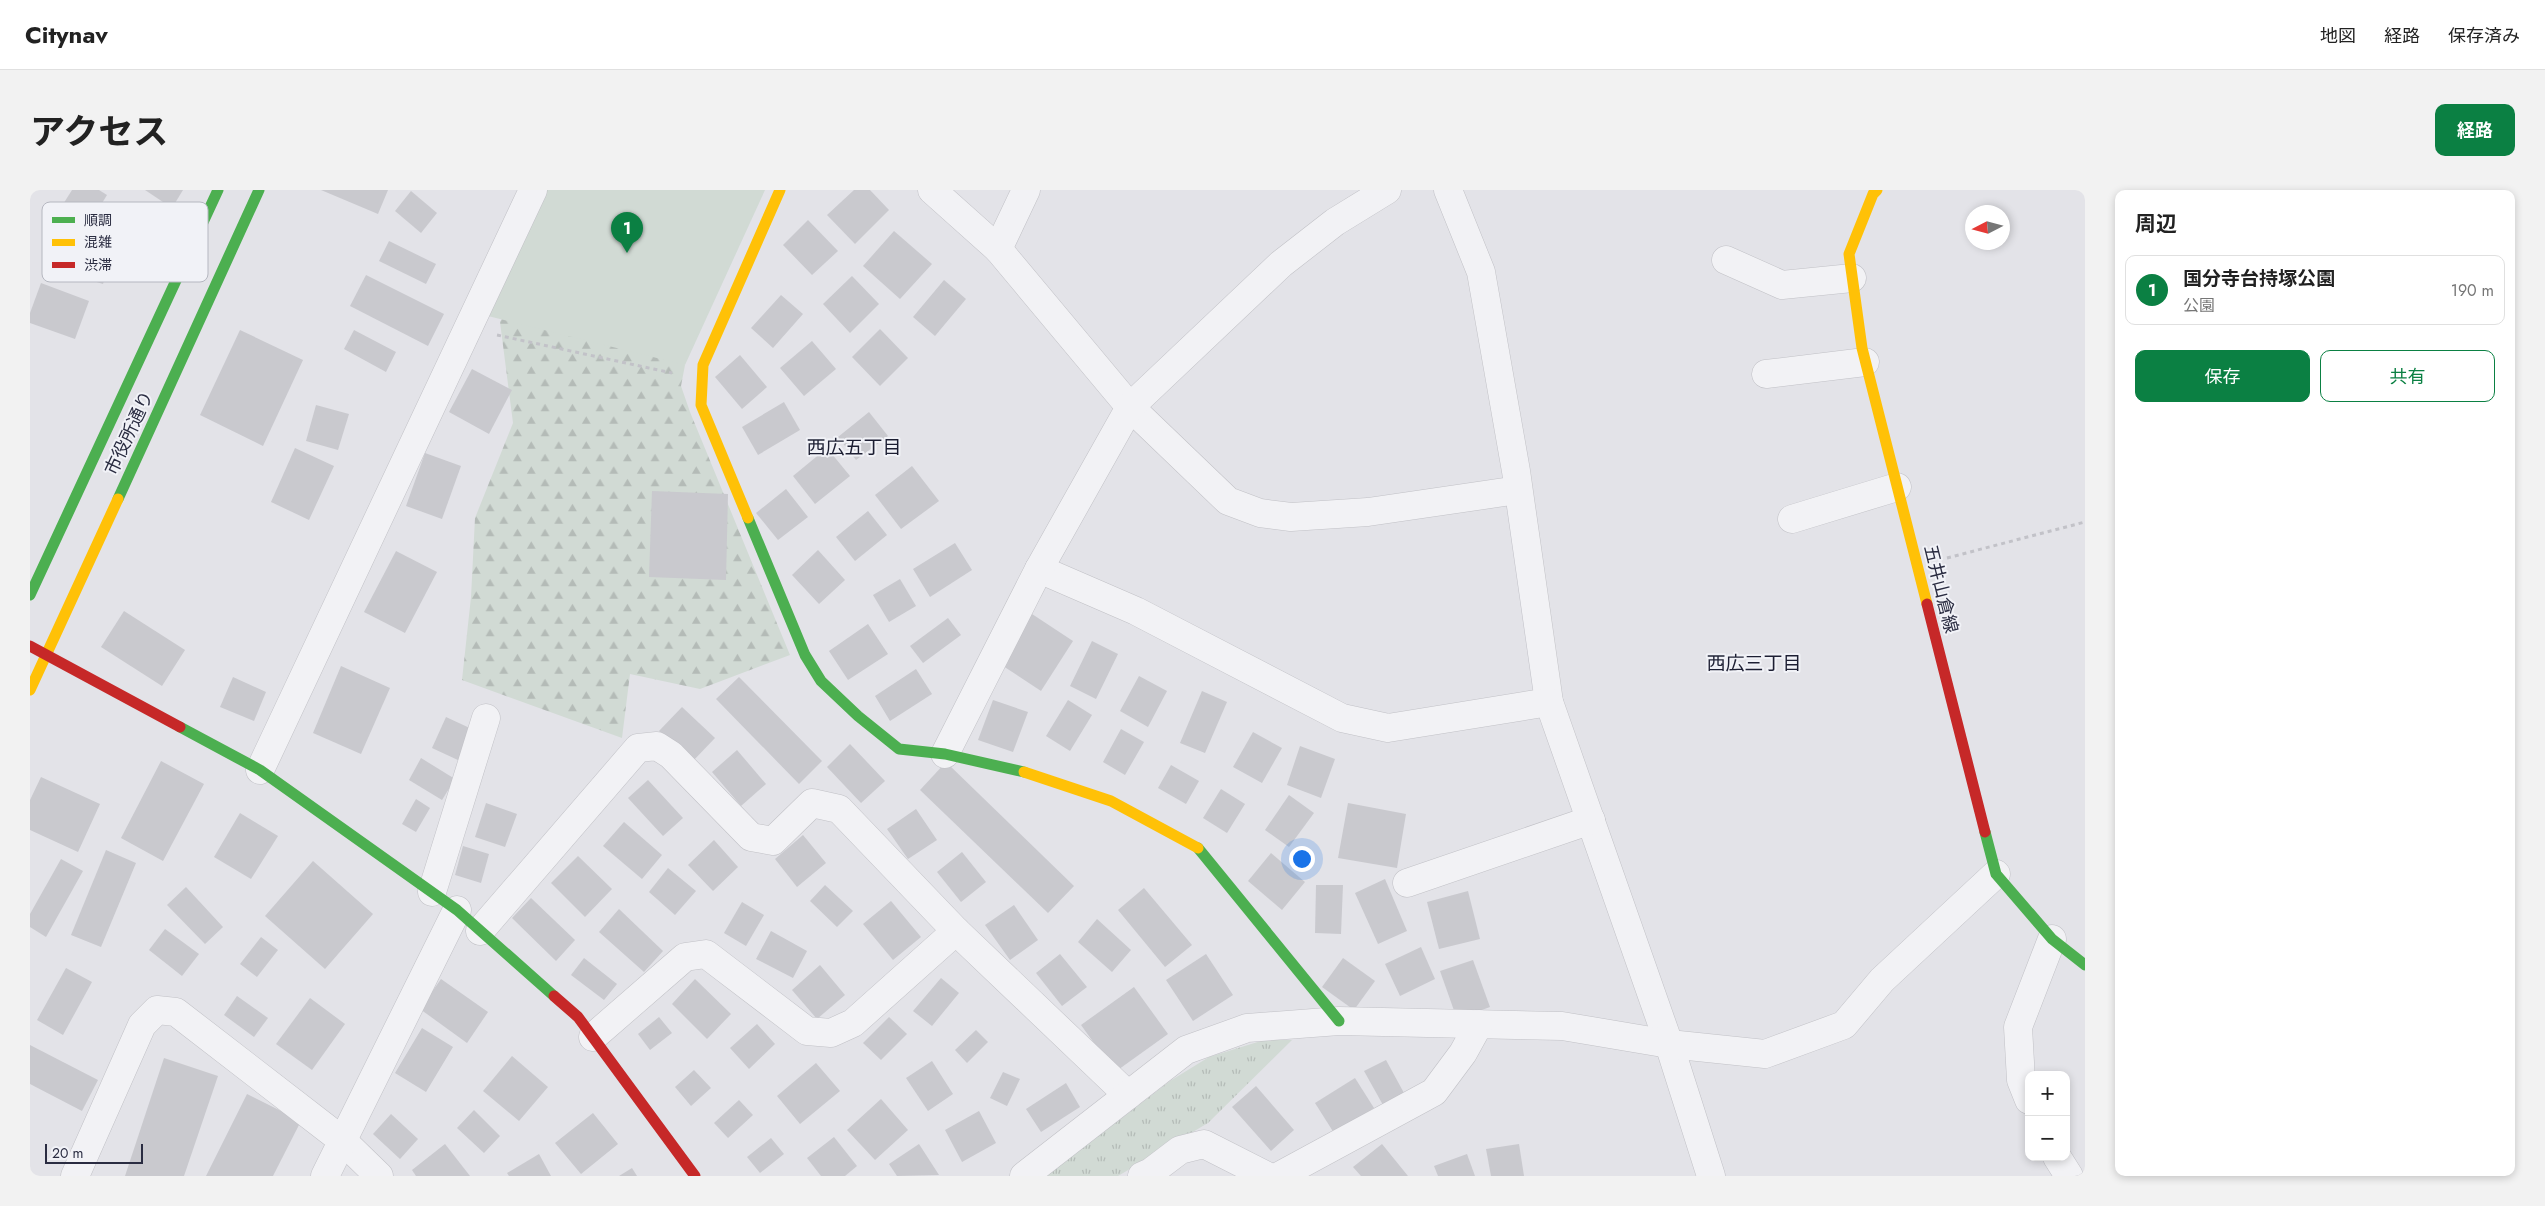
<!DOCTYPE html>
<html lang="ja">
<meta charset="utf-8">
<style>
:root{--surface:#fff;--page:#f2f2f2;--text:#222;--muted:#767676;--line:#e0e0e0;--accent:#0b8043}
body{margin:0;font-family:Jost,"Noto Sans JP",sans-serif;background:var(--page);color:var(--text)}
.controls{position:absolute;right:15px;bottom:15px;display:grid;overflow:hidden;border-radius:10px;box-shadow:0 2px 8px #0003}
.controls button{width:45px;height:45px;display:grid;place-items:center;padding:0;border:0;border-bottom:1px solid var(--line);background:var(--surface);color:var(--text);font:25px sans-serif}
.compass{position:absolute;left:1935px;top:15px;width:45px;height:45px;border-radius:50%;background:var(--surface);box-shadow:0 2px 8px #0003;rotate:264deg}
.scale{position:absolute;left:15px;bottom:12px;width:98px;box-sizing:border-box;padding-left:5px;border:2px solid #2a2c41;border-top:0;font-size:14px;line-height:18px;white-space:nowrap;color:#2a2c41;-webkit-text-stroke:4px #f1f2f7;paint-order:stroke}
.you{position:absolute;left:1271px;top:668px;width:18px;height:18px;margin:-12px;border:4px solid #fff;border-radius:50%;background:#1a73e8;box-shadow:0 0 0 8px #1a73e833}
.badge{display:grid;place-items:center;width:32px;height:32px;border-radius:50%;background:var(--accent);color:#fff;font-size:16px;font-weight:700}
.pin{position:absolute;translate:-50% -41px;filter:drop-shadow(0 1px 2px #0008)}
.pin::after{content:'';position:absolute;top:26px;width:18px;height:15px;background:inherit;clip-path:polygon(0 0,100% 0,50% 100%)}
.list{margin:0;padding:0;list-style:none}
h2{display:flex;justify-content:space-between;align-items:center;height:65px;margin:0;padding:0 20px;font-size:21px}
h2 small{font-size:16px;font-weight:400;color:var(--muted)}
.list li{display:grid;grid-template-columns:32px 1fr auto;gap:15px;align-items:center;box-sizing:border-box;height:70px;margin:0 10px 10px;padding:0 10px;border:1px solid var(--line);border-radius:10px}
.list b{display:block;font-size:19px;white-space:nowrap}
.list p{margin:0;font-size:16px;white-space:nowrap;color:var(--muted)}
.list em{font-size:16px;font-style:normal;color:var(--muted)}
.actions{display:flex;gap:10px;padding:15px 20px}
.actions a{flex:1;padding:11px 0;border:1px solid var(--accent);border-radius:10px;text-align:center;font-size:18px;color:var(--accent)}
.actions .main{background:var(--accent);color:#fff}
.map{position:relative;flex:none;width:2055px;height:986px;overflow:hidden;border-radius:10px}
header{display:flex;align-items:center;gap:30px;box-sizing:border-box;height:70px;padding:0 25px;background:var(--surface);border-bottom:1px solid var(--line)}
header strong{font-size:24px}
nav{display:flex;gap:28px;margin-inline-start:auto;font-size:18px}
.intro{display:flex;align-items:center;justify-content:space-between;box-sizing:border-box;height:120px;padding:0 30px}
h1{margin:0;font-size:35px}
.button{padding:12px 22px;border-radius:10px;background:var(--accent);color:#fff;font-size:18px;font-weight:700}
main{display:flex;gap:30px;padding:0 30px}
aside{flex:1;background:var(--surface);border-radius:10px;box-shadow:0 2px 8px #0003}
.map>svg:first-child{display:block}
</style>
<header>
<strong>Citynav</strong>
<nav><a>地図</a><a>経路</a><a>保存済み</a></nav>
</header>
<div class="intro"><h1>アクセス</h1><a class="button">経路</a></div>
<main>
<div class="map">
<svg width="2055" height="986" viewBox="0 0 2055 986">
<defs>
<pattern id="grass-tufts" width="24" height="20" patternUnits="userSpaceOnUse" patternTransform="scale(1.25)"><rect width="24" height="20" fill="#d1dad4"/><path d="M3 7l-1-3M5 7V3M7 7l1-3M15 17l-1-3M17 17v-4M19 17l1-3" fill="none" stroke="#b4bbb7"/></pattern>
<pattern id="forest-firs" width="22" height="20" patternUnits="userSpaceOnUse" patternTransform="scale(1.25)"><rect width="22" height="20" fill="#d1dad4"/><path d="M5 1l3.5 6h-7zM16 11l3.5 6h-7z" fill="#b4bbb7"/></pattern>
</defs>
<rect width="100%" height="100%" fill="#e3e3e8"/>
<path fill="url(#grass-tufts)" d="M1234,850h28l-84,83 -90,53h-72l124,-95 39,-24z"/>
<path fill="url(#forest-firs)" d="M506,70l149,105 -4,21 9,26 100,243 -90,34 -70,-15 -8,64 -160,-58 9,-83 4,-79 38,-95 -13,-101z"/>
<path fill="#d1dad4" d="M515,0h220l-80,175 -197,-49z"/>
<g fill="#c9c9ce">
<path d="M42,0h27l8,5 -19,31 -28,-17z"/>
<path d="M115,0h38l-11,18z"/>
<path d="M291,0h67l-10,24z"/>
<path d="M824,0h16l19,20 -34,34 -28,-29z"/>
<path d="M381,1l26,22 -16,20 -26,-22z"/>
<path d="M778,30l30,31 -26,24 -29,-30z"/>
<path d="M864,41l38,33 -32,35 -37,-33z"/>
<path d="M32,46l51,17 -10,31 -51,-16z"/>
<path d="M359,51l47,23 -10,20 -47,-23z"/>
<path d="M336,85l78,39 -16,32 -78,-40z"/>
<path d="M822,86l27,28 -29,29 -27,-29z"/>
<path d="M914,90l22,19 -31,37 -22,-19z"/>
<path d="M11,93l48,18 -14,38 -45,-16v-10z"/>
<path d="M751,105l22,19 -30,34 -22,-20z"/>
<path d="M850,139l28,29 -28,28 -28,-29z"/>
<path d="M210,140l63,30 -40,86 -63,-31z"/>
<path d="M324,140l42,22 -10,20 -42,-23z"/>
<path d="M782,151l24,28 -32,27 -24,-28z"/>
<path d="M710,165l27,32 -25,22 -27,-32z"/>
<path d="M442,179l40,21 -23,44 -40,-22z"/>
<path d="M754,212l16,28 -42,25 -16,-28z"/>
<path d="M286,215l33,9 -11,36 -32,-9z"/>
<path d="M839,222l19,24 -32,24 -18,-23z"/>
<path d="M265,258l39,18 -25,54 -38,-18z"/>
<path d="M797,258l23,28 -35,28 -22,-28z"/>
<path d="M395,263l36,13 -19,53 -36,-13z"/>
<path d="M882,276l27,35 -38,28 -26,-34z"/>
<path d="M756,299l22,28 -30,23 -22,-27z"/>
<path d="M622,301l76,3 -2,86 -77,-3z"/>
<path d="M838,321l19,24 -32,26 -19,-24z"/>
<path d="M925,353l17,27 -42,27 -17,-28z"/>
<path d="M788,360l27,30 -26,24 -27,-29z"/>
<path d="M366,361l41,21 -32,61 -41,-21z"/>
<path d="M870,389l16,27 -27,16 -16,-27z"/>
<path d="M94,421l61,39 -23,36 -61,-39z"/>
<path d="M1002,424l41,27 -32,50 -41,-27z"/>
<path d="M918,428l13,17 -38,28 -13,-17z"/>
<path d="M838,434l20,30 -40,26 -19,-29z"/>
<path d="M1062,451l26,13 -22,45 -26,-13z"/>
<path d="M311,476l49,22 -29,66 -48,-21z"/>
<path d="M886,479l16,25 -42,27 -15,-25z"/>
<path d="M1109,486l28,15 -19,36 -28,-16z"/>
<path d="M203,487l33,15 -12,29 -34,-14z"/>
<path d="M709,487l83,84 -23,23 -83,-85z"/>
<path d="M1172,501l25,11 -22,51 -25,-10z"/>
<path d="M963,510l35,12 -15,40 -35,-12z"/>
<path d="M1038,510l24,15 -22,36 -24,-15z"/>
<path d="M652,517l33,31 -23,24 -33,-31z"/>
<path d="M416,527l28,13 -14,31 -28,-13z"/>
<path d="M1091,539l23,13 -19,33 -22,-13z"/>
<path d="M1223,542l29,16 -20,35 -29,-16z"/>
<path d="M820,554l35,37 -24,22 -34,-36z"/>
<path d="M1270,556l35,13 -14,39 -34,-13z"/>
<path d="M707,560l29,34 -25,22 -29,-34z"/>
<path d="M391,568l34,21 -13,21 -33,-20z"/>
<path d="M131,571l43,23 -41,77 -42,-23z"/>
<path d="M916,572l128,124 -26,27 -128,-123z"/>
<path d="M1141,575l28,16 -13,23 -28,-16z"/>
<path d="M11,587l59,27 -22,48 -48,-22v-30z"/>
<path d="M618,590l35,38 -20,18 -35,-38z"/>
<path d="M1191,599l24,15 -18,29 -24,-15z"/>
<path d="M1259,605l25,18 -25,34 -24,-17z"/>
<path d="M386,609l14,9 -14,24 -14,-8z"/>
<path d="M456,613l31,11 -12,33 -30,-10z"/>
<path d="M1318,613l58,11 -9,54 -59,-10z"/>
<path d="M886,619l21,31 -29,19 -21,-30z"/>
<path d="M210,623l38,23 -27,43 -37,-22z"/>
<path d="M594,632l38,33 -20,24 -39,-33z"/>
<path d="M773,645l23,28 -29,24 -22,-28z"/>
<path d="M684,650l24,27 -25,24 -25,-26z"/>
<path d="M433,656l26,8 -8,29 -26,-8z"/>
<path d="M76,660l30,13 -35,84 -30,-12z"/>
<path d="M932,662l24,30 -25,20 -24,-30z"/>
<path d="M1241,663l34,29 -23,28 -34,-29z"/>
<path d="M548,666l34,33 -27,28 -34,-34z"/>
<path d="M31,669l22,12 -37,66 -16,-10v-13z"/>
<path d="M283,671l60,53 -48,55 -60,-53z"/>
<path d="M638,678l28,23 -21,24 -26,-23z"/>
<path d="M1355,689l22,52 -29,13 -23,-51z"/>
<path d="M795,695l28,26 -16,16 -27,-26z"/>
<path d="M1286,695h27l-2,49 -26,-1z"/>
<path d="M156,697l37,40 -18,17 -38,-39z"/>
<path d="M1114,698l48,57 -27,22 -47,-57z"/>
<path d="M1438,701l12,48 -41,10 -12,-47z"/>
<path d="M501,708l44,42 -19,21 -44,-43z"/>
<path d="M861,711l30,36 -28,23 -30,-36z"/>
<path d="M712,712l22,13 -18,31 -22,-13z"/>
<path d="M984,715l24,35 -28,20 -25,-35z"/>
<path d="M589,719l44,42 -19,21 -45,-40z"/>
<path d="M1067,729l34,31 -19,22 -34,-30z"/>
<path d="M135,739l34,25 -17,22 -33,-26z"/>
<path d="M741,741l36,20 -14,27 -37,-19z"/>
<path d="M231,747l17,13 -21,27 -17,-13z"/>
<path d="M1391,757l14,32 -35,17 -15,-32z"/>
<path d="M1030,764l27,33 -25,19 -26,-33z"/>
<path d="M1176,764l27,41 -40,26 -27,-41z"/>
<path d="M554,768l33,26 -13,16 -33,-25z"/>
<path d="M1313,768l32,23 -21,29 -32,-23z"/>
<path d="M1443,770l17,47 -33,12 -17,-48z"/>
<path d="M790,775l25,30 -28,24 -25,-29z"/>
<path d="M36,778l26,14 -29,53 -26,-15z"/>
<path d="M911,788l18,15 -27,33 -19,-15z"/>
<path d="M411,789l47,33 -21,31 -47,-34z"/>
<path d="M665,789l36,35 -24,25 -35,-35z"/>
<path d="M1104,797l34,47 -53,38 -34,-47z"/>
<path d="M207,806l31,22 -14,19 -30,-22z"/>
<path d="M280,808l35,26 -33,46 -36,-26z"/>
<path d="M629,827l13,16 -22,17 -12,-16z"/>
<path d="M859,827l18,17 -26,26 -18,-17z"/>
<path d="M727,834l18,20 -26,25 -19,-21z"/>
<path d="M392,838l31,19 -27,45 -31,-19z"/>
<path d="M946,840l12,12 -21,21 -12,-13z"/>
<path d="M0,855l68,35 -16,31 -52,-27z"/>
<path d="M482,866l36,31 -29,34 -36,-30z"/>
<path d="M134,868l54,18 -34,100h-59z"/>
<path d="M1356,870l18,33 -21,12 -19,-34z"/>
<path d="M902,871l21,33 -25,17 -22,-33z"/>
<path d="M786,873l24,28 -40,33 -23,-28z"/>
<path d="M664,880l17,18 -20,18 -16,-19z"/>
<path d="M973,882l17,7 -13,27 -17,-8z"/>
<path d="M1325,888l19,30 -40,25 -19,-30z"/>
<path d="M1036,893l14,24 -39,25 -15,-23z"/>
<path d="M1226,896l38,44 -23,21 -39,-44z"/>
<path d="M217,904l54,27 -28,55h-67z"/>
<path d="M851,909l27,31 -33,30 -28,-30z"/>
<path d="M709,910l14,15 -25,23 -14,-15z"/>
<path d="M444,920l26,26 -16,17 -27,-25z"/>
<path d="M949,921l17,32 -34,19 -17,-32z"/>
<path d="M563,923l25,31 -37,30 -26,-31z"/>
<path d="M361,924l27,25 -18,20 -27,-25z"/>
<path d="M804,947l23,29 -12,10h-24l-14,-18z"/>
<path d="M741,948l13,16 -24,19 -13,-16z"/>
<path d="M415,954l25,32h-54l-4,-6z"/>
<path d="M889,954l20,31 -42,1 -8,-12z"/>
<path d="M1352,954l26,32h-47l-8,-9z"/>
<path d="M1489,954l5,32h-33l-5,-27z"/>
<path d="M509,964l12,22h-42l-2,-3z"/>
<path d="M1437,964l8,22h-37l-4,-10z"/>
<path d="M602,978l5,8h-18z"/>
</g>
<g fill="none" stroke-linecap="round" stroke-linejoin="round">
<defs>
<g id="street">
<path d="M902,0l66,59 132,158 98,94 32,12 31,4 77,-5 150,-22"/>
<path d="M1418,0l33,82 35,199 33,231 120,342 42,132"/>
<path d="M968,59l28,-59"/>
<path d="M1696,70l56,25 70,-7"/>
<path d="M1736,184l99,-12"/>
<path d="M1762,329l105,-32"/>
<path d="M1009,379l97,42 206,107 46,10 161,-26"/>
<path d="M915,564l94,-185 91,-162 151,-143 54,-42 52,-32"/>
<path d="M230,580l273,-580"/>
<path d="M1377,693l184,-63"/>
<path d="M402,702l54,-174"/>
<path d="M450,741l158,-183 19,-2 14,9 80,82 22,4 39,-38 27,6 117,122 172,164"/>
<path d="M563,847l92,-80 21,-3 101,77 24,2 22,-10 103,-92"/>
<path d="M1999,910l-8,-20 -3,-53 34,-88"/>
<path d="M2027,967l12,19"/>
<path d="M45,986l67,-151 15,-15 19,2 167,129 36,35"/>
<path d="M295,986l132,-266"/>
<path d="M994,986l162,-126 61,-22 92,-7 223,5 107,18 96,10 79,-29 38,-45 114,-106"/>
<path d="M1112,986l9,-4 29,-22 24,-6 63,32"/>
<path d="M1249,986l155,-84 29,-39 16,-29"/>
</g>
</defs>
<use href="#street" stroke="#c1c1c6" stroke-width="29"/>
<g stroke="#c2c2c8" stroke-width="3" stroke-dasharray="4 4" stroke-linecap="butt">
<path d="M467,145l175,38"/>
<path d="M1917,368l138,-36"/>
</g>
<use href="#street" stroke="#f2f2f5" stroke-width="28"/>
<g stroke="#4caf50" stroke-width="11">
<path d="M88,309l141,-309"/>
<path d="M718,328l57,137 16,26 37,35 41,33 46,5 79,18"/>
<path d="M0,405l188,-405"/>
<path d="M150,537l80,43 197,140 97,86"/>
<path d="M1955,642l11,42 56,65 33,26"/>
<path d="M1168,658l141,173"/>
</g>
<g stroke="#ffc107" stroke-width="11">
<path d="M1847,0l-4,4 -24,60 13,94 65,256"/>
<path d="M718,328l-47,-113 2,-40 77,-175"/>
<path d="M0,500l88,-191"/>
<path d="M994,582l87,29 87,47"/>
</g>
<g stroke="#c62828" stroke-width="11">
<path d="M1897,414l58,228"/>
<path d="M0,456l150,81"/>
<path d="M524,806l24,21 117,159"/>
</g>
</g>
<g text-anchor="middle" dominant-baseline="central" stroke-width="4" stroke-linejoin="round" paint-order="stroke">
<g font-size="18" fill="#2a2c41" stroke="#f1f2f7">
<text transform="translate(99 243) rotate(-65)">市役所通り</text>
<text transform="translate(1911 399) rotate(76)">五井山倉線</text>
</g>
<g font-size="19" fill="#1c1e32" stroke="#f1f2f7">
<text x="824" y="257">西広五丁目</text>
<text x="1724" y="473">西広三丁目</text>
</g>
</g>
<rect x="12" y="12" width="166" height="80" rx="8" fill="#f1f2f7" stroke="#b5b7c0" stroke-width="1"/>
<rect x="22" y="27" width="23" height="6" fill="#4caf50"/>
<rect x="22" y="49" width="23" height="7" fill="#ffc107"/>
<rect x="22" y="72" width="23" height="6" fill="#c62828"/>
<g font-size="14" fill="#2a2c41">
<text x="54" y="35">順調</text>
<text x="54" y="57">混雑</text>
<text x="54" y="80">渋滞</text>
</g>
</svg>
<div class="controls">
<button>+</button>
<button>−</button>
</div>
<svg class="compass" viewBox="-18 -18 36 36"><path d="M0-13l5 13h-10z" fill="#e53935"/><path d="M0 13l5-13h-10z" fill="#767676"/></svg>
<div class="scale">20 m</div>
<div class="you"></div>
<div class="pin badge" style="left:597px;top:63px">1</div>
</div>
<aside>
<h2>周辺<small></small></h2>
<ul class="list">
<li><span class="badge">1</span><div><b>国分寺台持塚公園</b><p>公園</p></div><em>190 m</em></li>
</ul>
<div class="actions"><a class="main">保存</a><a>共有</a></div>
</aside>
</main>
